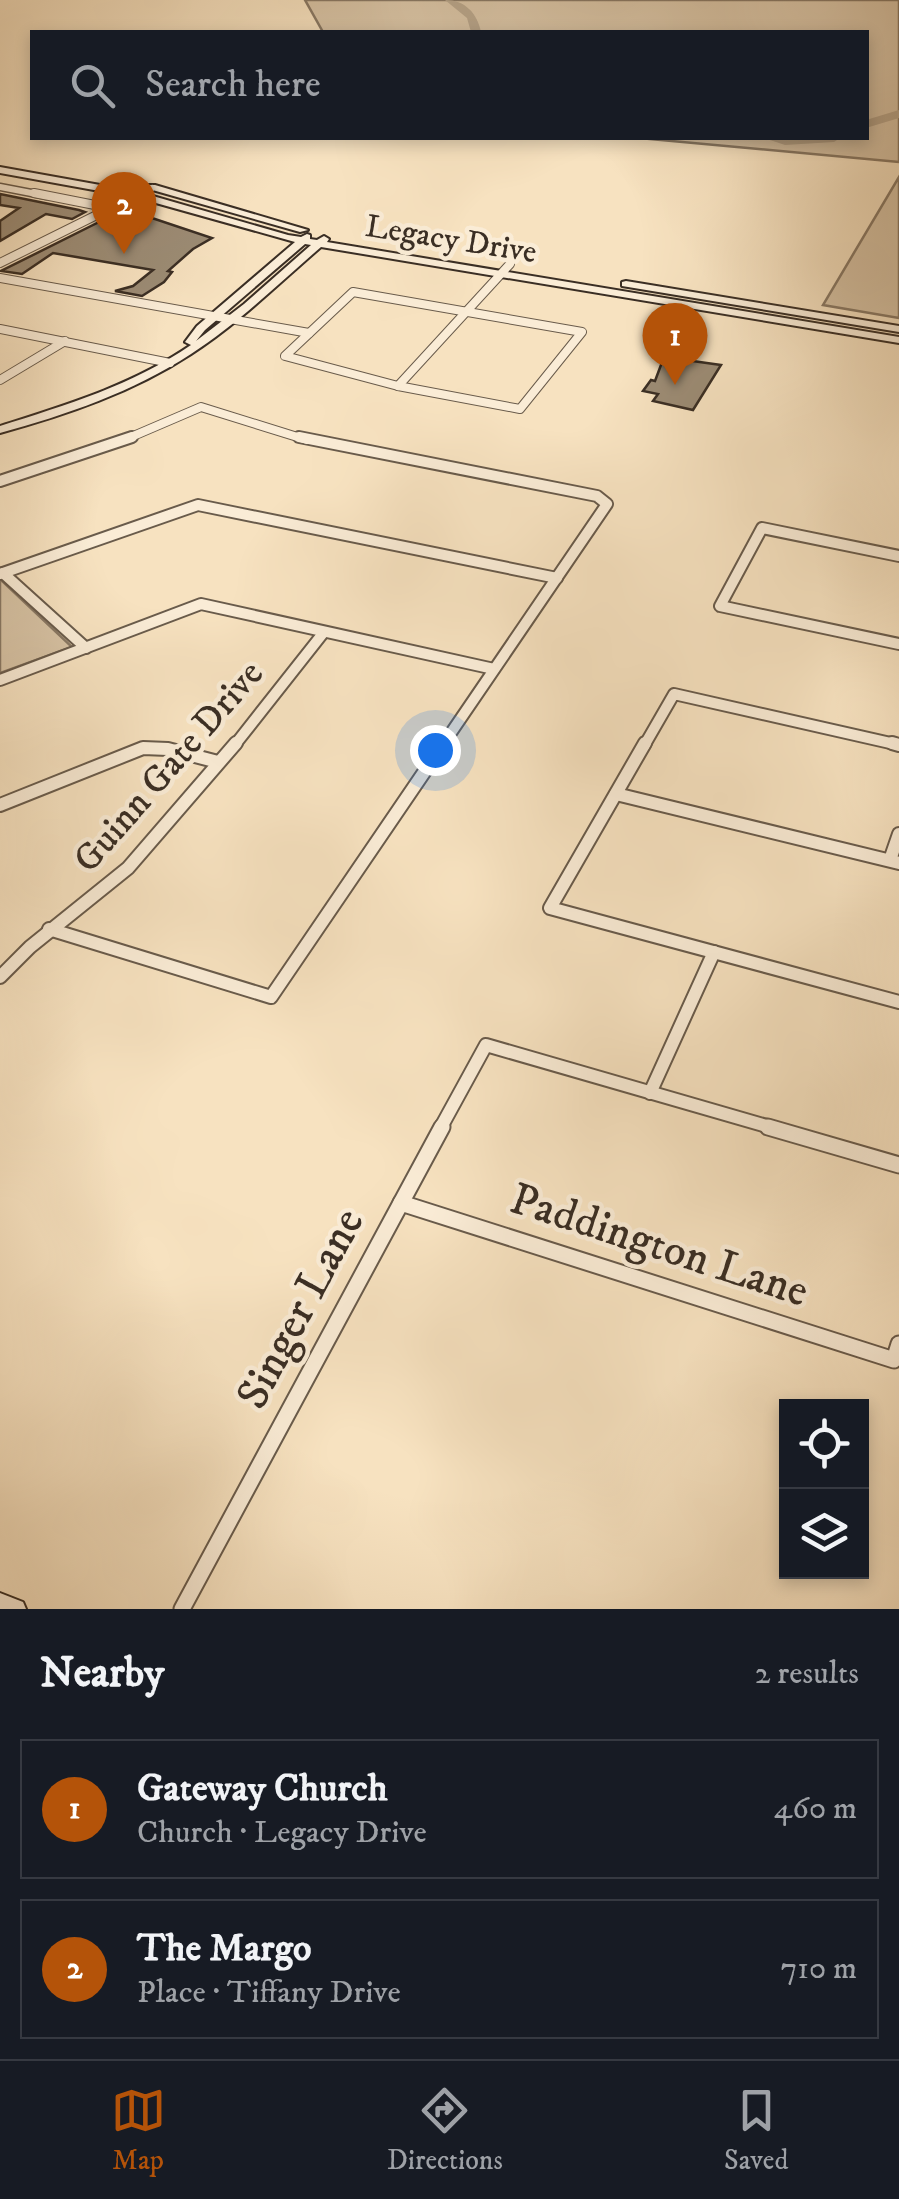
<!DOCTYPE html>
<meta charset="utf-8">
<style>
:root{--surface:#171b24;--page:#20242c;--text:#f1f3f6;--muted:#9ea1a6;--line:#363941;--accent:#b45309}
body{margin:0;font-family:"IM FELL DW Pica",serif;background:var(--page);color:var(--text)}
.controls{position:absolute;right:30px;bottom:30px;display:grid;overflow:hidden;border-radius:0px;box-shadow:0 5px 15px #0003}
.controls button{width:90px;height:90px;display:grid;place-items:center;padding:0;border:0;border-bottom:2px solid var(--line);background:var(--surface);color:var(--text);font:50px sans-serif}
.you{position:absolute;left:435px;top:750px;width:35px;height:35px;margin:-25px;border:8px solid #fff;border-radius:50%;background:#1a73e8;box-shadow:0 0 0 15px #1a73e833}
.badge{display:grid;place-items:center;width:65px;height:65px;border-radius:50%;background:var(--accent);color:#fff;font-size:32px;font-weight:700}
.pin{position:absolute;translate:-50% -82px;filter:drop-shadow(0 2px 5px #0008)}
.pin::after{content:'';position:absolute;top:52px;width:35px;height:30px;background:inherit;clip-path:polygon(0 0,100% 0,50% 100%)}
.list{margin:0;padding:0;list-style:none}
h2{display:flex;justify-content:space-between;align-items:center;height:130px;margin:0;padding:0 40px;font-size:42px}
h2 small{font-size:32px;font-weight:400;color:var(--muted)}
.list li{display:grid;grid-template-columns:65px 1fr auto;gap:30px;align-items:center;box-sizing:border-box;height:140px;margin:0 20px 20px;padding:0 20px;border:2px solid var(--line);border-radius:0px}
.list b{display:block;font-size:38px;white-space:nowrap}
.list p{margin:0;font-size:32px;white-space:nowrap;color:var(--muted)}
.list em{font-size:32px;font-style:normal;color:var(--muted)}
.icon{flex:none;width:55px;height:55px;fill:none;stroke:currentColor;stroke-width:2;stroke-linecap:round;stroke-linejoin:round}
.map{position:relative;flex:none;width:899px;height:1609px;overflow:hidden}
.search{position:absolute;background:var(--surface);box-shadow:0 5px 15px #0003;left:30px;right:30px;top:30px;height:110px;display:flex;align-items:center;gap:25px;box-sizing:border-box;padding:0 35px;border-radius:0px;color:var(--muted);font-size:38px}
.sheet{height:450px;background:var(--surface)}
nav{display:flex;justify-content:space-around;align-items:center;box-sizing:border-box;height:140px;border-top:2px solid var(--line);background:var(--surface);font-size:28px;color:var(--muted)}
nav a{display:grid;justify-items:center;gap:5px}
nav .on{color:var(--accent)}
.map>svg:first-child{display:block}
</style>
<div class="map">
<svg width="899" height="1609" viewBox="0 0 899 1609">
<rect width="100%" height="100%" fill="#f7e2c0"/>
<filter id="stains"><feTurbulence type="fractalNoise" baseFrequency=".002" numOctaves="4"/><feColorMatrix values="0 0 0 0 .2 0 0 0 0 .09 0 0 0 0 .02 0 0 0 .5 -.17"/></filter>
<radialGradient id="worn" r=".72"><stop offset=".6" stop-color="#630" stop-opacity="0"/><stop offset="1" stop-color="#630" stop-opacity=".3"/></radialGradient>
<g fill="#d7c3a5" stroke="#887864" stroke-width="2.5">
<path d="M305,0h594v162l-260,-24h227v-106h-543z"/>
<path d="M899,177v141l-76,-13z"/>
<path d="M0,579l72,68 -72,26z"/>
</g>
<g fill="none" stroke-linecap="round" stroke-linejoin="round">
<g fill="#b7a58b" fill-rule="evenodd">
<path d="M445,0c20,0 32,13 36,32h-10l-4,-14z"/>
<path d="M899,110v8l-33,10v-8z"/>
<path d="M764,138h76l-6,4 -49,3z"/>
</g>
</g>
<g fill="#9c8c75" stroke="#3a2e24" stroke-width="2.5">
<path d="M0,194l79,16 6,2 -13,7 -26,-5 -46,27v-20l19,-13 -19,-3z"/>
<path d="M125,209l87,29 -19,11 -25,22 4,1 -8,10 -22,14 -27,-5 18,-5 20,-16 -100,-17 -31,21 -21,-3z"/>
<path d="M664,357l57,8 -28,45 -40,-9 5,-7 -15,-3 8,-11 4,1z"/>
</g>
<g fill="none" stroke-linecap="round" stroke-linejoin="round">
<defs>
<g id="street-far4">
<path d="M0,187l47,9"/>
<path d="M136,196l16,-8"/>
</g>
<g id="street-far3">
<path d="M34,193l76,15"/>
<path d="M0,263l141,-70"/>
<path d="M0,278l309,55"/>
<path d="M353,292l229,40 -62,77 -122,-23 -113,-30z"/>
<path d="M0,329l170,34"/>
<path d="M0,380l65,-39"/>
<path d="M398,386l112,-122"/>
<path d="M124,440l77,-33 106,33"/>
</g>
<g id="street-far2">
<path d="M299,437l298,59 10,8 -165,242"/>
<path d="M0,481l132,-44"/>
<path d="M899,556l-137,-28 -42,78 179,38"/>
<path d="M3,573l83,75"/>
<path d="M0,574l198,-69 359,73"/>
<path d="M0,680l201,-76 293,65"/>
<path d="M234,746l90,-114"/>
<path d="M644,746l30,-52 225,51"/>
</g>
<g id="street-far1">
<path d="M645,743l-95,165 349,94"/>
<path d="M892,743l7,2"/>
<path d="M616,794l283,69"/>
<path d="M0,805l143,-57 25,1 50,13"/>
<path d="M890,860l9,-26"/>
<path d="M49,929l222,68 173,-254"/>
<path d="M0,977l30,-30 98,-79 108,-125"/>
<path d="M650,1093l64,-141"/>
<path d="M440,1129l46,-84 291,84"/>
</g>
<g id="street">
<path d="M768,1127l131,38"/>
<path d="M401,1203l493,157 5,-16"/>
<path d="M182,1609l260,-482"/>
</g>
<g id="secondary">
<path d="M0,167l139,25 149,43 13,2 6,-3 3,1v4l7,1 7,-4 5,3 -2,3 572,95v6l-578,-96c-42,36 -83,77 -130,107 -58,38 -125,61 -191,79v-7c66,-21 133,-41 191,-81l-6,-3 12,-16 98,-84 -157,-44 -138,-25zM305,244l6,1 -67,59 -48,37 9,-11z"/>
<path d="M149,185h6l153,45 -8,2 -151,-43z"/>
<path d="M626,281l273,45v6l-277,-46v-4z"/>
<path d="M0,1593l23,9 3,7h-26z"/>
</g>
</defs>
<use href="#street-far4" stroke="#695b4b" stroke-width="9"/>
<use href="#street-far3" stroke="#695b4b" stroke-width="10"/>
<use href="#street-far2" stroke="#695b4b" stroke-width="14"/>
<use href="#street-far1" stroke="#695b4b" stroke-width="16"/>
<use href="#street" stroke="#695b4b" stroke-width="19"/>
<use href="#secondary" stroke="#3a2e24" stroke-width="4"/>
<use href="#street-far4" stroke="#faecd6" stroke-width="6"/>
<use href="#street-far3" stroke="#faecd6" stroke-width="8"/>
<use href="#street-far2" stroke="#faecd6" stroke-width="10"/>
<use href="#street-far1" stroke="#faecd6" stroke-width="12"/>
<use href="#street" stroke="#faecd6" stroke-width="15"/>
<use href="#secondary" fill="#faecd6" fill-rule="evenodd"/>
</g>
<g text-anchor="middle" dominant-baseline="central" stroke-width="9" stroke-linejoin="round" paint-order="stroke">
<g font-size="32" fill="#3a2e24" stroke="#faecd6">
<text transform="translate(451 240) rotate(9)">Legacy Drive</text>
</g>
<g font-size="38" fill="#3a2e24" stroke="#faecd6">
<text transform="translate(169 767) rotate(-49)">Guinn Gate Drive</text>
</g>
<g font-size="45" fill="#3a2e24" stroke="#faecd6">
<text transform="translate(659 1246) rotate(18)">Paddington Lane</text>
<text transform="translate(301 1309) rotate(-62)">Singer Lane</text>
</g>
</g>
<rect width="100%" height="100%" filter="url(#stains)"/>
<rect width="100%" height="100%" fill="url(#worn)"/>
</svg>
<div class="controls">
<button><svg class="icon" aria-label="locate" viewBox="0 0 24 24"><circle cx="12" cy="12" r="6"/><path d="M12 2v4M12 18v4M2 12h4M18 12h4"/></svg></button>
<button><svg class="icon" aria-label="layers" viewBox="0 0 24 24"><path d="M12 4l9 5-9 5-9-5zM3 14l9 5 9-5"/></svg></button>
</div>
<div class="you"></div>
<div class="pin badge" style="left:675px;top:385px">1</div>
<div class="pin badge" style="left:124px;top:254px">2</div>
<div class="search"><svg class="icon" aria-label="search" viewBox="0 0 24 24"><circle cx="10" cy="10" r="6"/><path d="M15 15l6 6"/></svg>Search here</div>
</div>
<section class="sheet">
<h2>Nearby<small>2 results</small></h2>
<ul class="list">
<li><span class="badge">1</span><div><b>Gateway Church</b><p>Church · Legacy Drive</p></div><em>460 m</em></li>
<li><span class="badge">2</span><div><b>The Margo</b><p>Place · Tiffany Drive</p></div><em>710 m</em></li>
</ul>
</section>
<nav>
<a class="on"><svg class="icon" aria-label="map" viewBox="0 0 24 24"><path d="M3 6l6-2 6 2 6-2v14l-6 2-6-2-6 2zM9 4v14M15 6v14"/></svg>Map</a>
<a><svg class="icon" aria-label="directions" viewBox="0 0 24 24"><path d="M12 3l9 9-9 9-9-9zM9 14v-3h6M13 9l2 2-2 2"/></svg>Directions</a>
<a><svg class="icon" aria-label="saved" viewBox="0 0 24 24"><path d="M7 4h10v16l-5-4-5 4z"/></svg>Saved</a>
</nav>
